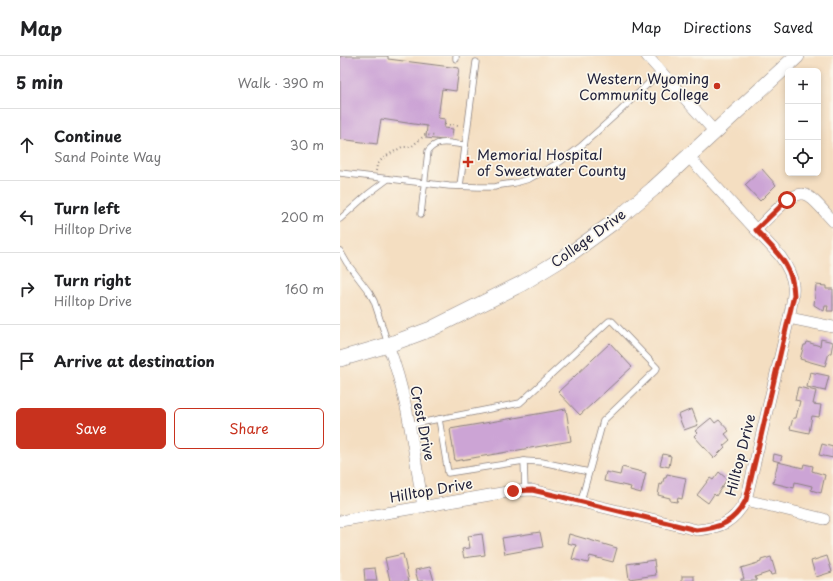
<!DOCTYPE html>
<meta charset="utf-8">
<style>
:root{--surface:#fff;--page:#f6f6f6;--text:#202124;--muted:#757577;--line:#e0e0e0;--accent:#c8321e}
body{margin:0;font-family:"Playpen Sans",sans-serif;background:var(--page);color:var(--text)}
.controls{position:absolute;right:12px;top:12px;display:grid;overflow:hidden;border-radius:6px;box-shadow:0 2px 6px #0003}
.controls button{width:36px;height:36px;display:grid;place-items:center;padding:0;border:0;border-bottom:1px solid var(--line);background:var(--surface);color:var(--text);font:20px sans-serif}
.stop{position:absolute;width:12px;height:12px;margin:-9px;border:3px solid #c8321e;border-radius:50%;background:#fff}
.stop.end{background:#c8321e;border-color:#fff;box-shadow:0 1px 4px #0008}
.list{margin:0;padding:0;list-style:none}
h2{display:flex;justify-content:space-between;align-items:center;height:52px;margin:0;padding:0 16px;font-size:17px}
h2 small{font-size:13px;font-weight:400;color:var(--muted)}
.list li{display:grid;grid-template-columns:26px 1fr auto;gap:12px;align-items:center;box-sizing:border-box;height:72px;padding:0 16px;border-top:1px solid var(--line)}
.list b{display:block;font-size:15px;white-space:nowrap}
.list p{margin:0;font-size:13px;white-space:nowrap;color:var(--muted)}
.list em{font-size:13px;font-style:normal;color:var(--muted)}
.actions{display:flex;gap:8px;padding:12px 16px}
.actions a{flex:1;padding:9px 0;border:1px solid var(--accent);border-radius:6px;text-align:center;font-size:14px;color:var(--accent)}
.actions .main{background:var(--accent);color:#fff}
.icon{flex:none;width:22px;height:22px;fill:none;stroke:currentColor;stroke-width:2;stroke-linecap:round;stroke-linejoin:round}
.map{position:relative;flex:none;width:493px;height:525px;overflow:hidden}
header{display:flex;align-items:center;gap:24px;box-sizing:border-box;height:56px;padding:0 20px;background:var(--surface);border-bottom:1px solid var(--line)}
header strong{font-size:19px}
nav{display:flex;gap:22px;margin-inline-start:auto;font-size:14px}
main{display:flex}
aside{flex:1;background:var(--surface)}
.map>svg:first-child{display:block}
</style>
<header>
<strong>Map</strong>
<nav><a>Map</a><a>Directions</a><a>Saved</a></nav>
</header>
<main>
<aside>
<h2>5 min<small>Walk · 390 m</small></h2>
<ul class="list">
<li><svg class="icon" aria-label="ahead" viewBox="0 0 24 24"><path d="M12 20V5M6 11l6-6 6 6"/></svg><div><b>Continue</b><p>Sand Pointe Way</p></div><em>30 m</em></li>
<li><svg class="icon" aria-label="left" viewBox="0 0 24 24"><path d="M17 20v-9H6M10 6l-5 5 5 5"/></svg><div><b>Turn left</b><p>Hilltop Drive</p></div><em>200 m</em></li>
<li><svg class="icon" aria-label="right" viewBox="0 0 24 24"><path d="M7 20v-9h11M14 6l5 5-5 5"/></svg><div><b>Turn right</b><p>Hilltop Drive</p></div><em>160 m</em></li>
<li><svg class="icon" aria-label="arrive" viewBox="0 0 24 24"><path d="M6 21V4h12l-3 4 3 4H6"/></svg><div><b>Arrive at destination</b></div></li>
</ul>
<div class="actions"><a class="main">Save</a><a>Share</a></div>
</aside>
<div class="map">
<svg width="493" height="525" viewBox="0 0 493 525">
<rect width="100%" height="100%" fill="#fbf7ec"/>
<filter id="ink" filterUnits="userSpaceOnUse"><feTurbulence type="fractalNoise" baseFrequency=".025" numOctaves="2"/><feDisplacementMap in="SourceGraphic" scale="8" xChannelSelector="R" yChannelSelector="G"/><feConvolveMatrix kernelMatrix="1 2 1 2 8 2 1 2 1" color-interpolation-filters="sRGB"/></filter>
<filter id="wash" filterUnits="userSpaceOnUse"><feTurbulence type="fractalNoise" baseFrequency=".012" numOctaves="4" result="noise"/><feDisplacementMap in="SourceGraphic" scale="16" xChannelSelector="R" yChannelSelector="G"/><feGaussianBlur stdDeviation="0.9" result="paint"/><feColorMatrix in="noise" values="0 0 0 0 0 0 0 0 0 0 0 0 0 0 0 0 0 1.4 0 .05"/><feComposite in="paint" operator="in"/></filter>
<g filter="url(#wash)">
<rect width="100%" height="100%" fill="#f4dec1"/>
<g id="blocks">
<g fill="#cca4d5">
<path d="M0,0h48v3l71,9 -3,23 -14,-2 -4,29 7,1 -1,9 9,1 -2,12 -25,-3 1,-12 -46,-7 -4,25 -37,-5z"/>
<path d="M422,113l14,16 -16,16 -15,-16z"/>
<path d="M476,229l10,1v3h7v22h-6l1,-5h-3l-1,5 -10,-6z"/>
<path d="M481,283l12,3 -2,11h-2l-4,13 -25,-7 4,-14h2l1,-3 13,4z"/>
<path d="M270,287l22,24 -52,48 -22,-23z"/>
<path d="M470,316l19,4 -4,15 -18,-4z"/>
<path d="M458,331l18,4 -3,13 8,1 -2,12 -7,-1 -3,17 -19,-4 3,-11h3l4,-17 -5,-1z"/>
<path d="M226,353l5,32 -116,20 -5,-32z"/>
<path d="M352,353l6,16 -14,5 -6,-15z"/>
<path d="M371,362l4,5 4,-3 10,11 -4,3 5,6 -7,6 2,1 -11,11 -20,-22 3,-3 -2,-2z"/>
<path d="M482,388l11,3v11l-14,-3z"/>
<path d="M323,398l8,2 -2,11 -9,-2z"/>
<path d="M434,398l8,2 -2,6 -7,-2z"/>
<path d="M438,406l25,6 1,-4 9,2 -1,5 13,4 -4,18 -10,-3 1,-4 -17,-4 -1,6 -21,-5z"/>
<path d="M282,411l24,6 -5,20 -11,-3 1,-3 -27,-6 2,-9 14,3z"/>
<path d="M379,416l8,7 -11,17 -2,-2 -6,9 -11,-8 13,-17 3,2z"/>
<path d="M327,418l19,4 -4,21 -4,-1 -1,4 -7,-1v-3l-12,-3 2,-11 2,1 2,-7h2z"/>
<path d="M200,476l3,15 -38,7 -3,-16z"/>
<path d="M142,478l3,21 -21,3 -2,-9 8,-1 -2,-12z"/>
<path d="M229,478l48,14 -4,14 -23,-6 -2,7 -16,-4 4,-14 -9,-2z"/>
<path d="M63,498l6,27h-19l-5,-23z"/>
<path d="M487,500l5,16 -16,5 -5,-16z"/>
<path d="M431,501l5,17 -5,1 -1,-3 -15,5 2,4h-16v-2h3l-3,-11 20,-6v-2z"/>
<path d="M314,504l2,15 -27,4 -2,-15z"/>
<path d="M90,511l4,14h-16l-3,-11z"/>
<path d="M35,512l2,13h-12l-1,-12z"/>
<rect x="342" y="520" width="12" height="5"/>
</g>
</g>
</g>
<g filter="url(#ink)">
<use href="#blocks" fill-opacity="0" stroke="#8b807e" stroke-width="1"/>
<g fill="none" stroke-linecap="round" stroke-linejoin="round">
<defs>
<g id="lane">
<path d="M116,3v-3"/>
<path d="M0,117l109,13 30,1h16l6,-2 14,-2 14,-4 31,-17 20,-15 40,-36 41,-40"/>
<path d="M120,130l16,-124"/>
<path d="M81,158l7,-63c10,-13 23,-7 37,-6"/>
<path d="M0,163l28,-25 20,-15"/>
<path d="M0,195l7,12 22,29 5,9 14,43"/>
<path d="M99,363l9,54 76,-12 1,29"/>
<path d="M69,369l111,-22 89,-82h3l45,47 -1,2 -53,51 -22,80"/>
<path d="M184,405l18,1 47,10"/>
</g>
<g id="street">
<path d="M307,0l68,76"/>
<path d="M416,174c10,-9 34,-38 47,-36 9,1 23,20 30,27"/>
<path d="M449,262l44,9"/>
<path d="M48,289c20,52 26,108 35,162"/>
<path d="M406,444l78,19"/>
<path d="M0,465l173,-30 19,-1 165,40c24,-2 37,-8 49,-30l43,-182c6,-28 8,-38 -9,-62l-92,-100"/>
</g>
<path id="secondary" d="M0,303l48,-14 43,-16 90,-45 49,-30 45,-33 38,-32 144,-133"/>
</defs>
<use href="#lane" stroke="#8b807e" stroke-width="7"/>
<use href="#street" stroke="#8b807e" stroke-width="12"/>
<use href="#secondary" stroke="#8b807e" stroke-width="16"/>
<g stroke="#8b807e" stroke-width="2" stroke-dasharray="1 3" stroke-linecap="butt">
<path d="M105,68l14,2"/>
<path d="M36,115l1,-6 6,-7 19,-11h9l14,-12 11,1"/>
</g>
<use href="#lane" stroke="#fff" stroke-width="5.5"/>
<use href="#street" stroke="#fff" stroke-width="11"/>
<use href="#secondary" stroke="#fff" stroke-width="15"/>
</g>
</g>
<g fill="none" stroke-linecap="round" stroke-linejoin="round" filter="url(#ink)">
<path stroke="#c8321e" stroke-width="5" d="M173,435l19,-1 22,5 142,35c25,-2 38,-8 50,-30l48,-205c-1,-31 -19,-44 -38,-65l31,-30"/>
</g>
<g fill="#c8321e" stroke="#fbf7ec" stroke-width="1.5">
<circle cx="377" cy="30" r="4"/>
<path d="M126 100h4v4h4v4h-4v4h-4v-4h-4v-4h4z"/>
</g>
<g text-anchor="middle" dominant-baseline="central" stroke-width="3.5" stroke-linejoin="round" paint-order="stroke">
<g font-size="14" fill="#22223b" stroke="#fbf7ec" text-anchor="end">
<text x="369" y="22">Western Wyoming<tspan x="369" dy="16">Community College</tspan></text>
<text x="137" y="98" text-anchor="start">Memorial Hospital<tspan x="137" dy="16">of Sweetwater County</tspan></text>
</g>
<g font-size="14" fill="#22223b" stroke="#fbf7ec">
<text transform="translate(248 182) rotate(-36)">College Drive</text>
<text transform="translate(83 367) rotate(79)">Crest Drive</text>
<text transform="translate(400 399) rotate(-76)">Hilltop Drive</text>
<text transform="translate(91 434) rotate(-10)">Hilltop Drive</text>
</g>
</g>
</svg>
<div class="controls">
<button>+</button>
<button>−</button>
<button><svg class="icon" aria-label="locate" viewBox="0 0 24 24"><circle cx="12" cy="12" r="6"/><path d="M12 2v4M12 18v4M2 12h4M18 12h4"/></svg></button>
</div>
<div class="stop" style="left:447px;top:144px"></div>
<div class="stop end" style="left:173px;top:435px"></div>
</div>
</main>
